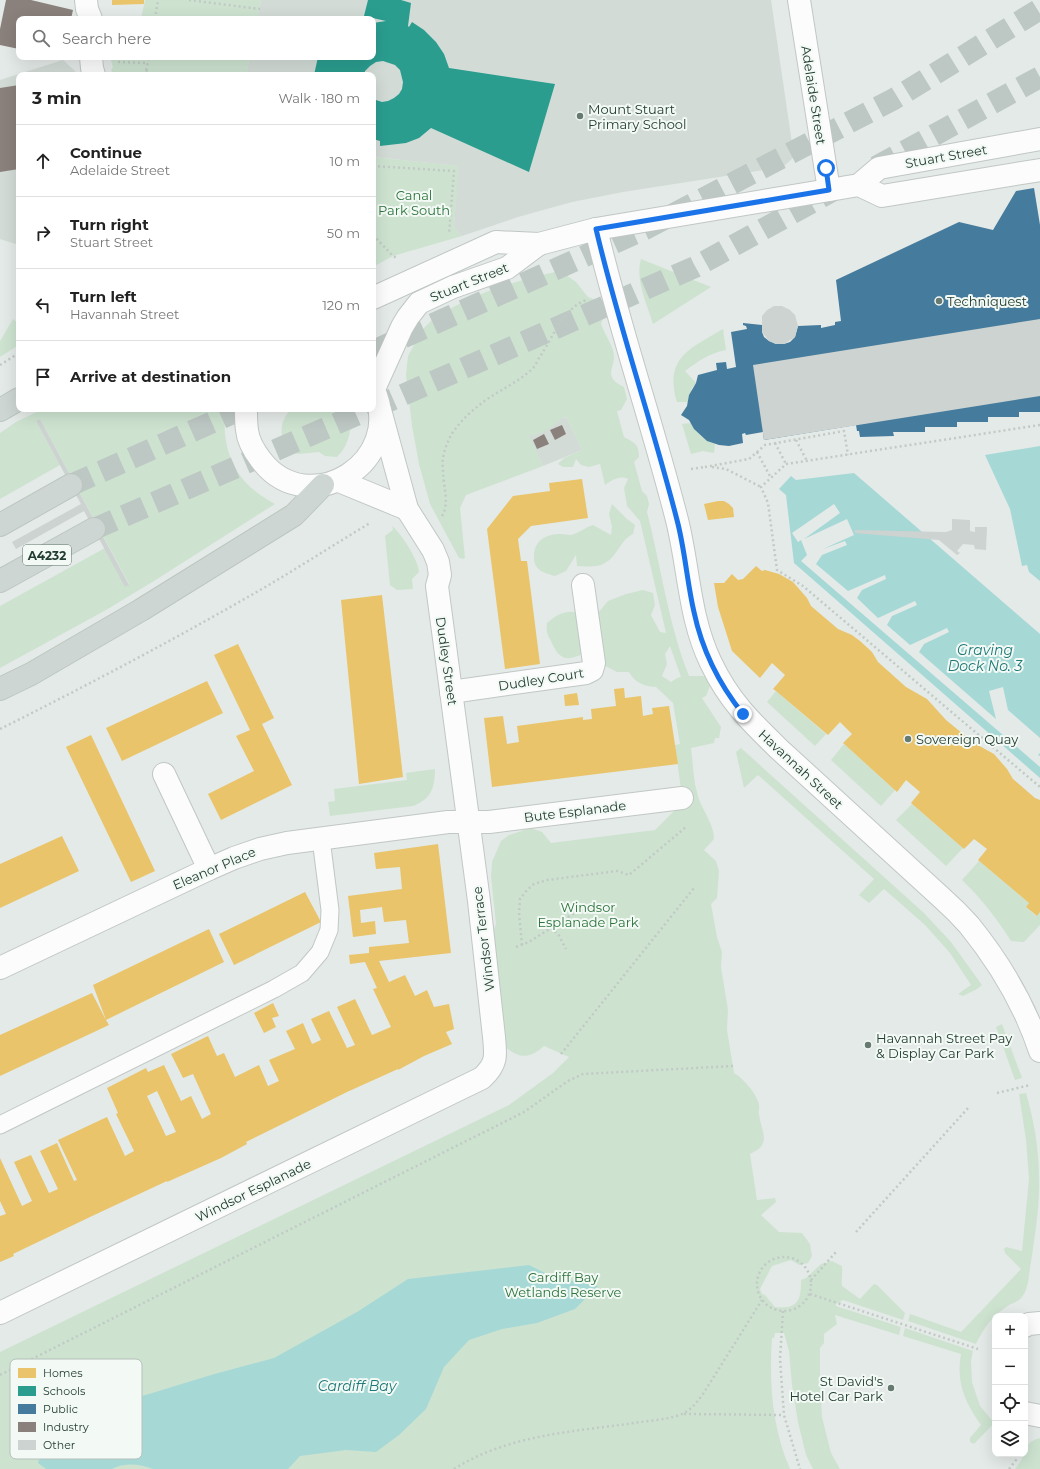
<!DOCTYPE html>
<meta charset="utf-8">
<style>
:root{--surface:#fff;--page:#f2f2f2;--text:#222;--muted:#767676;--line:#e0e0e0}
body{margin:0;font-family:Montserrat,sans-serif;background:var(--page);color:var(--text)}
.controls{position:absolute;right:12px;bottom:12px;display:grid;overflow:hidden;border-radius:8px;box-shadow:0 4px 16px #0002}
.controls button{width:36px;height:36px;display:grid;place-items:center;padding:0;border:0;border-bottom:1px solid var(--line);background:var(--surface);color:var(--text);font:20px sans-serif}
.stop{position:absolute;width:12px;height:12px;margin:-9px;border:3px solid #1a73e8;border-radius:50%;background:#fff}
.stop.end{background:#1a73e8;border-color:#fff;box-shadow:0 1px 4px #0008}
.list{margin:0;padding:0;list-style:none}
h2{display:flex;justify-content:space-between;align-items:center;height:52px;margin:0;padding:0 16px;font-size:17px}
h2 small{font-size:13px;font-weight:400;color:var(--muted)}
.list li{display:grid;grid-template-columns:26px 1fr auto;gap:12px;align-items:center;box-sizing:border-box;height:72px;padding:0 16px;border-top:1px solid var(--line)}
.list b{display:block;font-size:15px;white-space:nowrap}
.list p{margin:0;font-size:13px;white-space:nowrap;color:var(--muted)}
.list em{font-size:13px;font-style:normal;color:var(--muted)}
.icon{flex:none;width:22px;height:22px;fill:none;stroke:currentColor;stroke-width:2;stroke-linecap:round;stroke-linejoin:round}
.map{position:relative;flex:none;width:1040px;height:1469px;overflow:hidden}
.search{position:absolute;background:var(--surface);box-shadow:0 4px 16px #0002;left:16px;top:16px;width:360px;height:44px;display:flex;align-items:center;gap:10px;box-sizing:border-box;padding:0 14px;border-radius:8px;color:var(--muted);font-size:15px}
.panel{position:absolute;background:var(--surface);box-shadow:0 4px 16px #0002;left:16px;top:72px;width:360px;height:340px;border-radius:8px}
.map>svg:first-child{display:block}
</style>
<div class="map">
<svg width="1040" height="1469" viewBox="0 0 1040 1469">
<rect width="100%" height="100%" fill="#e4eae7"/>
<g fill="#d2dbd6">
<path d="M261,0h510l23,157 -11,10 -160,25 -51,10 -54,15 -56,19 -8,-9 4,-61 -85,-9v-82h-127l4,-18h123v-38h-116z"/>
<path d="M63,60l12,11v4h-56v170l-19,-6v-159z"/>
<path d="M561,417l6,1 15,32 -39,16 -15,-31 2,-4z"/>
</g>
<g fill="#cde3d0" fill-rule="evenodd">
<path d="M145,0h116l-4,19h-116z"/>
<path d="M110,57h140l-4,18h-132l-3,-5 2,-3z"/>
<path d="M373,157l86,9 -5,61 8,9 -69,20 -20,11z"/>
<path d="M641,259l70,28 -58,37c-6,-20 -18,-44 -12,-65z"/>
<path d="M555,272l11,3 10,7 12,15 13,5 5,8 -5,14c3,9 9,17 12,26 5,18 -13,25 11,37l3,12 -6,11 -4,1 7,26c11,6 15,7 15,20l-5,5 8,29 5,5 2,8 -2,8c14,54 21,111 42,164h16l5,10 -4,10 -4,2 19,29 -2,11h-4l-1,5 -23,5c2,14 2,30 6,44 3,16 17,30 17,47l-10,11 12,11 3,10 -2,27 -6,6 6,33 5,15 -1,15 7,43 -1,20 7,43c8,4 24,22 25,32 1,3 -1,6 0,9 2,18 14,30 -9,40l7,46 18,-2 1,4 -15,13 18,17 23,1 8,11 2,12 -4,7 -9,2 -8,-5 -19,6 -12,23 2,5 3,1 10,12c23,2 26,-6 26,-27l5,-2 15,-14 11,-3 10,5c1,7 -1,13 0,20l18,13 14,-15 3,1 28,28 -2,7 -60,-20 -7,4v2l65,21 -2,8 -64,-20 2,9 -13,10v9l-4,5v33l2,36 9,36 9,16h-27l-7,-14 -8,-33 -6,-37 -3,-34 -5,-18h-9l-1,5h-2c-3,45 0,89 18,131h-790v-117l509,-247 44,-32 16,-16 -25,-11c-18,16 -28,11 -44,-4l-9,-106 5,-12 -5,-47 1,-15 9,-21 8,-6 22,-7 11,4 9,11 104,-13 23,-23 3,-18 -6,-44 5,-1 -7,-41 -17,-16c-11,0 -22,-5 -27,-15h-12l-34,-18c-18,8 -24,5 -32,-13 -4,-7 -5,-10 -4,-18 19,-17 27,-10 50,-9l11,-13 18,-7 17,-4 10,3 2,12 -4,10 9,17 6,1 -26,-112 -13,-15 -3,-18 4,-9c-8,-4 -16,1 -23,6l-5,-21 -11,3 -8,-2 -5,-6 -3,8h-10l-5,-3 6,-6 18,-8 -15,-32 -4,-1c-8,9 -22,18 -34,18l14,31 -77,29 -6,13 5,50 -2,1 -4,-1 -29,-54 -11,-40 -7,-38 -6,-51 2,-19 7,-13 -1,-6c8,-5 13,-14 21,-19 35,-24 78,-36 120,-46zM670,646l11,31 -4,1 -6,4 -9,-6 5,-12 -2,-10z"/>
<path d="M13,319l6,5v21l-19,12v-16z"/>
<path d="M723,329l3,21c-18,4 -26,10 -41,21l11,12 -4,5 -4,14h-11c-13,-45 13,-53 46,-73z"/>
<path d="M43,409h183c-5,30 4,62 28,81 7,6 14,10 21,14l-121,77 -48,29 -106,58v-62l105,-58 20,38 4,-2 -89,-165 -4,2 24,44 -60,34v-66l16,-11z"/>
<path d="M291,409h61c-1,18 -1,34 -15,48l-12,-1 -6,-4 -20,2 -11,-2c-8,-16 -10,-29 3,-43z"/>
<path d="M691,423c6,10 13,17 24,21l-1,9 -11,-2 -12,3 -9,-30z"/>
<path d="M612,504l15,15 8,6 -2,9c-13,6 -15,22 -28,29 -8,5 -19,3 -28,3l-1,-11 -10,16 -11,5c-10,-3 -20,-5 -21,-17 -1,-18 11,-25 27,-25 3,0 7,1 10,1 6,-1 15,-8 22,-10l18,10 1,-8 -3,-13z"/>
<path d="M392,526c9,7 27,35 27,46l-7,7 1,10 -16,1 -7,-5 -5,-49 8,-6z"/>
<path d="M776,691l50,43 -11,12 -48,-44z"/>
<path d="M844,744l51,46 -14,16 -50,-46z"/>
<path d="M741,748l183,165 27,29 31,43 -5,4 -14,7 -5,-2 13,-9 -21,-32 -25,-28 -41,-36 -15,14 -10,-8 15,-16 -116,-104 -14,13 -8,-36z"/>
<path d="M435,769c0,19 -4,30 -22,37l-83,10 -2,-14 7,-1 -1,-12 73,-9 -1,-7z"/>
<path d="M912,804l51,44 -17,18 -50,-46z"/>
<path d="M979,861l50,42 -3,4 10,9 4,-4v13l-16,17 -13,-1c-14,-22 -30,-43 -49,-61z"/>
<path d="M1002,1024l20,54 -7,2 -19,-53z"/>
<path d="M1026,1093c8,28 13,56 13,84 1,28 -4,58 -8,85 -2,11 -2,26 -9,35 -4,5 -9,6 -13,8 -15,10 -26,23 -33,39l-68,-23 2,-7c17,6 34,12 51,18l60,-63 -16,-16 -1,-4 2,-2 16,4 7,-72 -3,-39 -7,-46z"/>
<path d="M905,1328l68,23 -2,10 1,21 8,24 14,17 -20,21 -4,-2v-4l11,-13c-16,-23 -25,-42 -20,-71l-58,-18z"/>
<path d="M1040,1438v31h-25l7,-10v-5h3c0,-9 6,-14 15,-16z"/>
</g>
<g fill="#a6d8d6">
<path d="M1040,446v135l-11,-9 -2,-7 -5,1 -12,-57 -25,-54z"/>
<path d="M854,473l186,161v144l-246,-215 -8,-68 -7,-6 12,-13 5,4z"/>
<path d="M529,1265l24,12 45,9 -23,23 -38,14 -35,6 -33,11 -25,27 -18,42 -27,26 -23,17 -30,-2 -46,6 -12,13h-135c-12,-5 -29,-7 -41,0h-66l-8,-6 5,-17 23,-22 38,-18 45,-12 62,-19 63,-17 83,-46 51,-33z"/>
</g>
<path fill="#e4eae7" d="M834,504l6,9 -36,26 43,-20 7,16 -31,14 22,-8 2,4 -25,10 -6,9 32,27 37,-16 1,4 -24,11 -5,8 21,20 37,-17 2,4 -25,11 -5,9 23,20 37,-17 2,4 -25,12 -5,8 77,67 -7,-28 14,-4 5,23 32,28v15l-2,2 2,1v11l-239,-206 6,-6 -6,-15 -3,2 -6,-9z"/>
<g fill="#e9c46a" fill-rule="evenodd">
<path d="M112,0h32v4l-32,1z"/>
<path d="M582,479l6,39 -57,8 -13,13 3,22h6l13,103 -35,5 -18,-140 26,-33 37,-5 -1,-8z"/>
<path d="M718,501h6l5,3 4,4 1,9 -26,3 -4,-16z"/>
<path d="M756,566l6,5 3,-1 14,4 14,8 14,16 4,8 27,23 14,6 8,6 12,11 6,10 28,25 21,12 19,21 28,23 20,11 13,15 6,10 22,19 5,2v112l-3,4 -11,-9 3,-4 -51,-43 9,-11 -13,-10 -10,10 -53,-46 9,-11 -14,-12 -9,12 -54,-49 9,-9 -12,-12 -12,13 -52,-44 -3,-2 12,-14 -13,-12 -12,15 -28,-27 -14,-44 -4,-24h10l8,-9 6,6 5,-1z"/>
<path d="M382,595l21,182 -44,7 -18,-184z"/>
<path d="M238,644l36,74 -12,6 30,61 -71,35 -13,-26 46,-23 -18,-35 14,-6 -36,-75z"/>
<path d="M207,681l16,32 -101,48 -16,-33z"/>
<path d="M624,688l1,10 16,-2 2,20 10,-2 -1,-6 17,-2 9,58 -186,23 -8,-69 19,-2 4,28 12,-2 -2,-16 66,-9v3l9,-1 -1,-10 25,-3 -2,-17z"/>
<path d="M577,693l2,12 -14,1 -1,-11z"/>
<path d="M91,735l64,136 -24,11 -65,-135z"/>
<path d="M62,836l17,35 -79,37v-44z"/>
<path d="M438,844l13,109 -72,8 10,21 16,-7 10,21 12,-6 7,17 15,-3 5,25 -8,3 6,12 -28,12 -26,14v-1l-51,23 -101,50 1,2 -26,14 -54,24v-1l-77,36 -77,37 1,2 -14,6v-46l6,-2 -6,-13v-43l22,48 10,-5 -18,-39 17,-7 18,38 9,-4 -18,-38 17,-8 17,38 3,-1 -19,-40 49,-23 18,39 9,-5 -18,-37 2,-1 -11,-25 39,-20 2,4 16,-7 17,36 10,-5 11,23 9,-5 -18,-40 -10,4 -12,-24 37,-18 9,20 7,-3 11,24 24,-12 9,21 11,-5 -10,-21 26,-11 -9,-18 17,-8 9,21 9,-4 -10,-21 18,-8 18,37 8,-3 -18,-38 18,-8 17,36 19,-8 -18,-38 4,-1 -12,-26 -15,2 -1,-9 20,-2v-6l40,-4 -3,-23 -22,2 -2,-15 -22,3 1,13 14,-2 1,13 -23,3 -5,-41 54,-7 -2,-22 -24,2 -2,-16zM157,1091l19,41 -10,4 -19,-40z"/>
<path d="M305,892l16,30 -87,43 -15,-31z"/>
<path d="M209,929l15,33 -118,58 3,5 -109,51v-41l92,-42 14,27 -13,-35z"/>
<path d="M273,1003l6,13 -7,2 4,9 -12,6 -10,-20z"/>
</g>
<path fill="#2a9d8f" d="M368,0h33l10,3 -3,23 1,1 3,-5 12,8 12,12 8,12 5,14 106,16 -26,88 -98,-44 -12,10 -13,5 -26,3v-5l-7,-2v-40l9,3 6,-1 6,-3 5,-4 3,-5 1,-7 -3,-12 -5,-5 -12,-4 -7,1 -6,4 -5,5 -1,4h-50l4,-18h55v-34l13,-2 -22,-5z"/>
<path fill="#457b9d" d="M1034,188l6,37v187h-21v5h-31v5h-31v5h-32v5h-32l1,4 -34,1 -1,-6h-2l-1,-6 -92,15 -1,-8 -17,3 -1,-2 -3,1 1,9 -14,3 -10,-1 -12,-4 -13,-12 -5,-9 -8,-5 6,-9 2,-11 7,-12 2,-8 19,-5 -1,-7 10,-1 1,7 9,-2 -5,-35 16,-3 -1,-3 -3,-1v-2l19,2v7l2,5 5,4 7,3h8l6,-2 5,-5 3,-11 23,-1v3l14,-3v-3l6,-1 -5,-41 123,-58 34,8 23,-39z"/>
<g fill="#8a817c">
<path d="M6,0h25l42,10 -2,9h-52v30l-19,-4v-16z"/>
<path d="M19,85v84l-19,3v-84z"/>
<path d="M562,425l4,9 -11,6 -5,-10z"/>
<path d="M544,434l5,10 -12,5 -4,-9z"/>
</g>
<g fill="#cdd3d0">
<path d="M774,306h8l8,4 5,5 3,11 -3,11 -11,7h-8l-7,-3 -7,-9v-16l5,-6z"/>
<path d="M1040,319v77l-276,44 -11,-75z"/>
<path d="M40,419l89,166 -4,2 -41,-76 -68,38 -4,-7 69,-38 -45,-83z"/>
<path d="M952,519l18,1v11l5,1v-5h12l-1,23 -11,-1 -1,-4 -11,-1 -6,7 3,2 -3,2 -18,-15 -84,-7v-3l91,2 6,-2z"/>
</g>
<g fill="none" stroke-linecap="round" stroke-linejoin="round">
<g stroke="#bdc7c3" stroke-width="22" stroke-dasharray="22 11" stroke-linecap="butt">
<path d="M876,167l164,-90"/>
<path d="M373,351l272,-122 249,-130 146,-90"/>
<path d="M373,408l322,-141 139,-77"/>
<path d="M71,485l171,-76"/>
<path d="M94,529l276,-120"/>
</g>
<defs>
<path id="service" d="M0,1125l274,-136 28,-16 18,-21 9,-22 1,-20 -9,-71"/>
<g id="minor">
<path d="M86,0l1,9 4,10"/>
<path d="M91,57l1,11 2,7"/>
<path d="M596,229c23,98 56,193 81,291 12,48 12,98 34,143 18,38 40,59 69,87l163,149c9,8 18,17 26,26 30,37 56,81 71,126"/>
<path d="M339,481l68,28"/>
<path d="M451,692l135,-19 6,-3 2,-7 -11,-78"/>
<path d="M164,774l45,95"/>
<path d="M0,968l209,-99 25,-11 26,-9 27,-6 161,-21h41l193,-24"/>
<path d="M0,1313l482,-235c15,-14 14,-22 12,-41l-15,-136 -42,-315 3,-11 -2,-13 -5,-12 -26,-41 -27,-99"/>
<path d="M1025,1326l4,-2 11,-1"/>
<path d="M1025,1413l15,3"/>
</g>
<g id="tertiary">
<path d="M799,0l30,190"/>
<path d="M859,185l23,11 158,-26"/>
<path d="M373,298l123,-56 43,2 57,-15 263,-44 20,-17 161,-29"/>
<path d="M374,389l28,-62 6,-10 11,-14 34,-16 54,-19 32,-24"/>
<path d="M246,409c0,7 0,15 1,21 1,11 7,21 14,30 47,62 147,2 112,-72"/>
</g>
<g id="primary">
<path d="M0,410l19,-11"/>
<path d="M0,525l71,-40"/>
<path d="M0,581l94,-52"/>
<path d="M0,689l31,-15 110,-64 153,-95 29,-30"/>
</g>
</defs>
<use href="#service" stroke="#c1c7c4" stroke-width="19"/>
<use href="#minor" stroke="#c1c7c4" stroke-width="24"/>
<use href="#tertiary" stroke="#c1c7c4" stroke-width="24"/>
<use href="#primary" stroke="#bdc6c1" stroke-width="24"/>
<g stroke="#c1cac5" stroke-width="2.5" stroke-dasharray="2 3" stroke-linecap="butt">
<path d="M189,0l71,9"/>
<path d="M155,19l3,-19"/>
<path d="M118,62l30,1"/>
<path d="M146,70l5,5"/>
<path d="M145,75l4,-18"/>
<path d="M373,166l81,5 -5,63"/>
<path d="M373,235l20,21 4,2"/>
<path d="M0,365l19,-12"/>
<path d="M1040,425l-254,39 -25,23 7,16 9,67 26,16 237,201"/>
<path d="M796,440l11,21"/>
<path d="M775,443l11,21"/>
<path d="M757,452l14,26"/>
<path d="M705,467l44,-8 16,-14 79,-14 4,24"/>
<path d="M712,467l14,2 35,18"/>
<path d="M691,469l14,-2"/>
<path d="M442,516c8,-13 1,-30 1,-45 -1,-9 0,-18 4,-27 6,-18 29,-38 45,-48 14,-9 29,-16 41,-28 3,-3 5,-9 8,-13 13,-20 22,-46 45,-55"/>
<path d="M0,729c90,-45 179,-92 267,-143 34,-20 68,-42 103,-63"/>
<path d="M551,928l7,6 8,15"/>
<path d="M522,945l-3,-32 1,-14 7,-9 7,-6 13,-4 70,-9 12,4 57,-48"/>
<path d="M516,947l13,-5 47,-30 9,-2 13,-1"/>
<path d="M561,1054l133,-166"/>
<path d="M997,1093l33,-8"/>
<path d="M856,1232l113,-125"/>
<circle cx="784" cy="1284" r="27"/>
<path d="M811,1280l25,-28"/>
<path d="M810,1294l168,55"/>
<path d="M783,1311l-3,48 4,56 16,54"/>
<path d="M0,1375l524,-263 44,-31 15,-7 150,-8"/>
<path d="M684,1414l100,1"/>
<path d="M454,1469c52,-33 114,-37 173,-45 15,-3 44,-4 57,-11 8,-4 13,-11 19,-19l59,-94"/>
<path d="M1009,1469l7,-9 2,-6"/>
</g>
<use href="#service" stroke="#fbfcfb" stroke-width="17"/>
<use href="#minor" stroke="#fbfcfb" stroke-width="22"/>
<use href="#tertiary" stroke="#fbfcfb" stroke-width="22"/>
<use href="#primary" stroke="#cdd6d2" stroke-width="22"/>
</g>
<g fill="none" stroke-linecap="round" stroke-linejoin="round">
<path stroke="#1a73e8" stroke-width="5" d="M743,714c-24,-30 -41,-64 -49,-102 -7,-30 -9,-62 -17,-92 -25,-98 -58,-193 -81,-291l233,-39 -3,-22"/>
</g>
<g fill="#667a71" stroke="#f3f9f5" stroke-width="1.5">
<circle cx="580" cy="116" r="4"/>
<circle cx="939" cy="301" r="4"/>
<circle cx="908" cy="739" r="4"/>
<circle cx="868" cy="1045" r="4"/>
<circle cx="891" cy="1388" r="4"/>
</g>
<g text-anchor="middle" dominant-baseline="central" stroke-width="4" stroke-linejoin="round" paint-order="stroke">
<rect fill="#f3f9f5" stroke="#61756c" stroke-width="1" x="23" y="545" width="48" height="20" rx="3"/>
<g font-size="12" font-weight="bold" fill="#223d31">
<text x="47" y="555">A4232</text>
</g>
<g font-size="13" fill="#223d31" stroke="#f3f9f5">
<text transform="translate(814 95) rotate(81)">Adelaide Street</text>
<text transform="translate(946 156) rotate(-10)">Stuart Street</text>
<text transform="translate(469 282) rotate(-22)">Stuart Street</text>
<text transform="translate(447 661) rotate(82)">Dudley Street</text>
<text transform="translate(541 679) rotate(-9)">Dudley Court</text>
<text transform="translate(801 769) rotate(43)">Havannah Street</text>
<text transform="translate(575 811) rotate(-7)">Bute Esplanade</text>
<text transform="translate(214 868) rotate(-23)">Eleanor Place</text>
<text transform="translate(483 939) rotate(-97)">Windsor Terrace</text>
<text transform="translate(253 1190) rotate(-26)">Windsor Esplanade</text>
</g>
<g font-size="13" fill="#223d31" stroke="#f3f9f5" text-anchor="start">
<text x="588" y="109">Mount Stuart<tspan x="588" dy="15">Primary School</tspan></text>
<text x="947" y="301">Techniquest</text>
<text x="916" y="739">Sovereign Quay</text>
<text x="876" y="1038">Havannah Street Pay<tspan x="876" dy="15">&amp; Display Car Park</tspan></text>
<text x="883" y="1381" text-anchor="end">St David's<tspan x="883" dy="15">Hotel Car Park</tspan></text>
</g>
<g font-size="13" fill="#2d733c" stroke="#f3f9f5">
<text x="414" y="195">Canal<tspan x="414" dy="15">Park South</tspan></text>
<text x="588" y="907">Windsor<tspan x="588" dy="15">Esplanade Park</tspan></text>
<text x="563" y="1277">Cardiff Bay<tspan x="563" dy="15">Wetlands Reserve</tspan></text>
</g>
<g font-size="14" font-style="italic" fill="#1d7877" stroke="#f3f9f5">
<text x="985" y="650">Graving<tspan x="985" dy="16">Dock No. 3</tspan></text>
<text x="357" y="1386">Cardiff Bay</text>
</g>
</g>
<rect x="10" y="1359" width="132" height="100" rx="6" fill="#f3f9f5" stroke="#b4c1ba" stroke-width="1"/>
<rect x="18" y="1368" width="18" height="10" fill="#e9c46a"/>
<rect x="18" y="1386" width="18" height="10" fill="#2a9d8f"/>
<rect x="18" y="1404" width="18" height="10" fill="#457b9d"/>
<rect x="18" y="1422" width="18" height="10" fill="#8a817c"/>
<rect x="18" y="1440" width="18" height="10" fill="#cdd3d0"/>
<g font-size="11" fill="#223d31">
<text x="43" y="1377">Homes</text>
<text x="43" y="1395">Schools</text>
<text x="43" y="1413">Public</text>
<text x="43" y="1431">Industry</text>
<text x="43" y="1449">Other</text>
</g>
</svg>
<div class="controls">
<button>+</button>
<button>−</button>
<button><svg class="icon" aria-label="locate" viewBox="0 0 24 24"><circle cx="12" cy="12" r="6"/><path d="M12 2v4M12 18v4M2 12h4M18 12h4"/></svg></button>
<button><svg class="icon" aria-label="layers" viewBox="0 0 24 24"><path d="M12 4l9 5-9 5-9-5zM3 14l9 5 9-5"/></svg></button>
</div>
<div class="stop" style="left:826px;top:168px"></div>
<div class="stop end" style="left:743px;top:714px"></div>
<div class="search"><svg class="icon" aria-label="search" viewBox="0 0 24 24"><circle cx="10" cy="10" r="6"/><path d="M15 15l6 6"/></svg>Search here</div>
<section class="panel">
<h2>3 min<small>Walk · 180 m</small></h2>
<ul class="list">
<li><svg class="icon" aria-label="ahead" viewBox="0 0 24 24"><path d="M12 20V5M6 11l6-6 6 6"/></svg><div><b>Continue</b><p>Adelaide Street</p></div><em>10 m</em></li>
<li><svg class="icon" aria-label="right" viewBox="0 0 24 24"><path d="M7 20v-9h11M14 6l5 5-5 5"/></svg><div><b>Turn right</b><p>Stuart Street</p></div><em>50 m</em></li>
<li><svg class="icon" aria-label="left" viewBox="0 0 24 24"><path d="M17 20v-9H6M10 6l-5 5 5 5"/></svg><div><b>Turn left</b><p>Havannah Street</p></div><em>120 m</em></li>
<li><svg class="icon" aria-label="arrive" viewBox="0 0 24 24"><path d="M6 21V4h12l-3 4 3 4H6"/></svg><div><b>Arrive at destination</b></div></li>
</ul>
</section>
</div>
